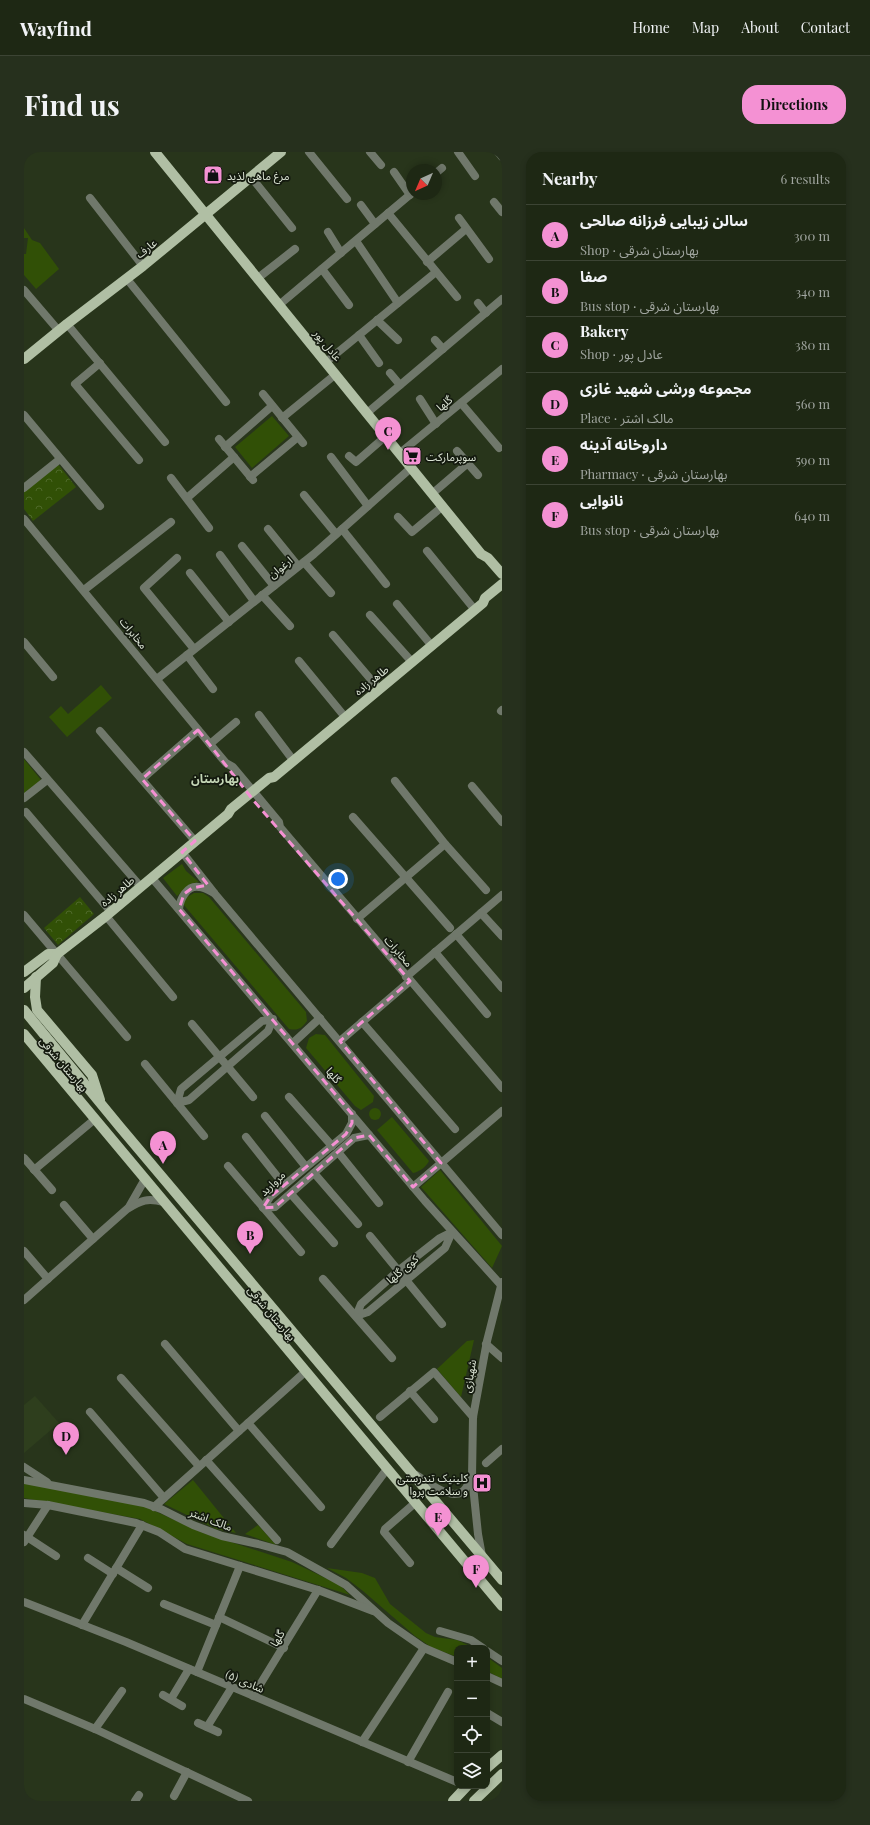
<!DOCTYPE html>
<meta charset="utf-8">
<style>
:root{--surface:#1e2814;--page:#26301d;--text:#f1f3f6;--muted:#a1a6a0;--line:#3c4434;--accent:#f491d3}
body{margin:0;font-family:"Playfair Display","Noto Sans Arabic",serif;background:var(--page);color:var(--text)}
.controls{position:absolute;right:12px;bottom:12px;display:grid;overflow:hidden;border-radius:8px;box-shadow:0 2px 6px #0003}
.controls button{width:36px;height:36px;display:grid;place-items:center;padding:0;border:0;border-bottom:1px solid var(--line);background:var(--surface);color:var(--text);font:20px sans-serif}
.compass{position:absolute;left:382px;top:12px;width:36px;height:36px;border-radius:50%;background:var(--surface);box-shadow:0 2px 6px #0003;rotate:224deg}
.you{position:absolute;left:314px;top:727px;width:14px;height:14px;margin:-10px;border:3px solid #fff;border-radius:50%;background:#1a73e8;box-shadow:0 0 0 6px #1a73e833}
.badge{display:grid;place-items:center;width:26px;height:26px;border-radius:50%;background:var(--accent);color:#111;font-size:13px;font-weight:700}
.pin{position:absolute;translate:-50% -33px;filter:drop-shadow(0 1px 2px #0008)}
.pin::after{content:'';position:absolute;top:21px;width:14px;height:12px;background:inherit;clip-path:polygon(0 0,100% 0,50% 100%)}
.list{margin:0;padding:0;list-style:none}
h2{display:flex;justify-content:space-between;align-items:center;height:52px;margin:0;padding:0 16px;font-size:17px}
h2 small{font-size:13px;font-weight:400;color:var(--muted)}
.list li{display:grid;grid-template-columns:26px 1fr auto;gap:12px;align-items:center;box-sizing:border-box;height:56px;padding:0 16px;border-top:1px solid var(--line)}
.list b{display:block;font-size:15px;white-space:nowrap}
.list p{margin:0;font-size:13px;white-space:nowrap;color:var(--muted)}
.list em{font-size:13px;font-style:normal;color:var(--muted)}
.icon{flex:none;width:22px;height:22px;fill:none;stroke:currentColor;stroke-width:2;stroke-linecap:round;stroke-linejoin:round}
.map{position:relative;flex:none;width:478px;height:1649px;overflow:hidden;border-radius:16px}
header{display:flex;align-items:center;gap:24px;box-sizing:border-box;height:56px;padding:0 20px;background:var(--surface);border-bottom:1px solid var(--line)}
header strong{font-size:19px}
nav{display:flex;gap:22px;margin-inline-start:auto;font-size:14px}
.intro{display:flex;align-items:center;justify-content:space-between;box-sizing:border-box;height:96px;padding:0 24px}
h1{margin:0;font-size:28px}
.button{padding:10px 18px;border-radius:16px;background:var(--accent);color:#111;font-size:14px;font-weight:700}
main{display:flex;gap:24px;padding:0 24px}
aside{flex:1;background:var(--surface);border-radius:16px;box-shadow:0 2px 6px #0003}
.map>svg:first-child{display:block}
</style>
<header>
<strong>Wayfind</strong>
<nav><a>Home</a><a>Map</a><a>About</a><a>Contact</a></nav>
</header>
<div class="intro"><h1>Find us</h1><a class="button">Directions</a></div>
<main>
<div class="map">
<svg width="478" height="1649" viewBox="0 0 478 1649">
<defs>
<pattern id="forest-crowns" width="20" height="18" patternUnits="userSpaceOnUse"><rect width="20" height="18" fill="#315006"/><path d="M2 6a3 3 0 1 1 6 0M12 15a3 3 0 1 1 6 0" fill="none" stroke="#4e6929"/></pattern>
</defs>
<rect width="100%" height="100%" fill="#28351b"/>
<path fill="#2e3e1d" d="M11,1244l24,27 -35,30v-48z"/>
<g fill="#315006">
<path d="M0,76l8,12 8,3 19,26 -23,20 -12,-14v-21h2l2,-16h-4z"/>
<path d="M248,264l17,20 -37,32 -17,-21z"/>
<path d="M77,533l11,13 -45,39 -18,-20 12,-11 7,8z"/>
<path d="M0,607l17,21 -17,14z"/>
<path d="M158,712l4,7 13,11 -9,2 -13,12 -14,-18z"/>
<path d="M170,741h9l6,4 97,115 1,9c-5,7 -9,10 -18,8l-106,-125 4,-7z"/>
<path d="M292,882l9,1 49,61 -1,6 -12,8 -6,-4 -49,-58 3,-10z"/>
<circle cx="351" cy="962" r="6"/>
<path d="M368,965l37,44c-3,6 -10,11 -16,12l-36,-43z"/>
<path d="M416,1018l62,76 -10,22 -71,-81z"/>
<path d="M450,1188l-13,57 -24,-28 30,-28z"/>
<path d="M169,1328l43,53 -20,-4 -52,-25z"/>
<path d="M0,1331l122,24 57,26 89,29 48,23 10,10 -163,-51 -47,-25 -116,-21z"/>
<path d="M234,1373l18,20 -31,-11z"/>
<path d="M303,1416l35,5 13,5 15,26 36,29 9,4 22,3 17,8h-17v9l-26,-10 -16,-11 -52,-45 -17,-13z"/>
<path d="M463,1505l15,11v11l-15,-8z"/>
</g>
<g fill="url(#forest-crowns)">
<path d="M34,312l18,23 -43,34 -9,-12v-18z"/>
<path d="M56,745l14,17 -36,31 -14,-17z"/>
</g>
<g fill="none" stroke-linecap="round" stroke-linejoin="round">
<g stroke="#70786b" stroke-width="8">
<path d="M285,0l38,47"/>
<path d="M346,0l11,13"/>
<path d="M434,0l17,24"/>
<path d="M474,0l4,5"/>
<path d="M370,20l16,23"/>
<path d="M412,21l6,-5"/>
<path d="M227,25l41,51"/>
<path d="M66,46l53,68"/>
<path d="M470,50l8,10"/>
<path d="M337,53l14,19"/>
<path d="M364,61l69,84"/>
<path d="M435,66l30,41"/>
<path d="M304,80l13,21"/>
<path d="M332,89l42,62"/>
<path d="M403,110l39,-33"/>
<path d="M298,117l27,36"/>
<path d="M234,126l37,-29"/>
<path d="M103,127l99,123"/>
<path d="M0,138l35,41"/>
<path d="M454,151l8,10"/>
<path d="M255,153l133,-112"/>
<path d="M353,168l21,20"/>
<path d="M43,172l98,118"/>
<path d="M335,183l20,28"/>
<path d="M411,188l8,9"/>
<path d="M302,210l110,-90"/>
<path d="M76,211l-25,21 64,76"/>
<path d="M366,221l10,12"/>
<path d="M239,242l40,49"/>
<path d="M396,247l16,25"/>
<path d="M437,251l38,45"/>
<path d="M343,261l135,-114"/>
<path d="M0,263l76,91"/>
<path d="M258,266l54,-44"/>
<path d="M195,287l34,41"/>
<path d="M201,295l47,-41"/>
<path d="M433,299l21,24"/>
<path d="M376,301l102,-84"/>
<path d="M325,304l7,6 30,-26"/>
<path d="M307,305l37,49"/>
<path d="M226,325l48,-40"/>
<path d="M147,326l38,50"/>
<path d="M0,336l36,-29"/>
<path d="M409,341l35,-30"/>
<path d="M280,343l32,39"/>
<path d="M163,346l47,-41"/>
<path d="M374,365l14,15 31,-26"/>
<path d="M0,367l186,225 16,19 7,4 46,55 1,5 222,261"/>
<path d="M244,377l30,37"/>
<path d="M318,377l44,55"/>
<path d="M218,394l32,40"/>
<path d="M403,399l48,59"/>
<path d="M196,403l34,46"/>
<path d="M153,406l-33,30 50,61"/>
<path d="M280,410l27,31"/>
<path d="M166,421l39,49"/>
<path d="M60,438l87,-68"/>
<path d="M238,443l28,31"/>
<path d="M373,452l35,42"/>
<path d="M346,463l42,47"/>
<path d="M309,483l46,54"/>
<path d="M0,490l29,35"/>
<path d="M163,503l26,34"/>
<path d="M275,509l46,56"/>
<path d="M133,527l157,-125 98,-87"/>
<path d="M477,559l1,-1"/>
<path d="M235,563l34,45"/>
<path d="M76,579l95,110"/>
<path d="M186,592l26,-22"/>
<path d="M0,600l117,135"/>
<path d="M118,627l56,-49"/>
<path d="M371,629l50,63 41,46"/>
<path d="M448,634l30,36"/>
<path d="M0,646l23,-18"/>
<path d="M2,660l85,100"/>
<path d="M329,665l97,111"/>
<path d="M158,700l33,42 287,341"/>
<path d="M128,726l273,323 76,84"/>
<path d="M155,757c1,-10 8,-24 20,-22 5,0 11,4 15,6"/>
<path d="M457,761l21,23"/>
<path d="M0,763l103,122"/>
<path d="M82,764l67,81"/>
<path d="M333,767l88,-75"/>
<path d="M432,782l46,54"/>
<path d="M411,800l52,62"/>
<path d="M382,825l96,-82"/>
<path d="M249,867l-5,12 -79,69 -12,3 4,-14 81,-68z"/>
<path d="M338,870l93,107"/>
<path d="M168,872l61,73"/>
<path d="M316,889l70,-60"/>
<path d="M269,891l27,-25"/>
<path d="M121,912l59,72"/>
<path d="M265,945l43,49"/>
<path d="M328,962v9l-6,11 -76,63 -7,11 12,-1 79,-69 15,-3"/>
<path d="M241,964l41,51"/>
<path d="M222,985l38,48"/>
<path d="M314,1000l41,51"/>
<path d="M0,1006l28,32"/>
<path d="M204,1014l73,86"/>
<path d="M10,1018l61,-51"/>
<path d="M290,1021l44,51"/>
<path d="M389,1035l89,-76"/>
<path d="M267,1042l43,49"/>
<path d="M40,1053l29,34"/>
<path d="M105,1055l16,-28"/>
<path d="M428,1080l-7,16 -77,64 -12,4 5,-12 37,-33 42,-33z"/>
<path d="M346,1084l72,88"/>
<path d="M0,1099l24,28"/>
<path d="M299,1127l69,79"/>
<path d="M0,1148l103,-91c15,-9 20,-11 37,-7"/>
<path d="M141,1192l74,87"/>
<path d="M462,1192l16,14"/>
<path d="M97,1226l78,88"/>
<path d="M386,1239l24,28"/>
<path d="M66,1260l74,86"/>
<path d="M356,1265l54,-45 39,45"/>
<path d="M224,1271l73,84"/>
<path d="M182,1308l71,80"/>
<path d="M462,1311l16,-14"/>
<path d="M0,1315l23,15"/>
<path d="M392,1323c10,6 33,25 46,17 5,-3 7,-10 10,-16"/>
<path d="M0,1328l120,23 17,6 32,16 29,11 36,8 29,8 59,33 42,38 36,25 33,14"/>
<path d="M0,1351l24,2 88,18 23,9 26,17 133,41 55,21"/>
<path d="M130,1355l151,-135"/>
<path d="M0,1383l32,21"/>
<path d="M0,1390l24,-37"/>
<path d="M307,1392l56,-75"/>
<path d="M458,1404l-4,-22 -6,-58 1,-59 14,-76 15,-59"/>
<path d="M64,1406l25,16"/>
<path d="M386,1411l-26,-31 1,-3 30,-26"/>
<path d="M92,1416l32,20"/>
<path d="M0,1450l102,40 331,140"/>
<path d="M140,1452l52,21"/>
<path d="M195,1465l65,31"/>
<path d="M58,1473l60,-100"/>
<path d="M416,1479l31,9 12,8"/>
<path d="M463,1499l15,10"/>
<path d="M173,1520l43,-106"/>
<path d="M463,1524l15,7"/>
<path d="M139,1543l19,11"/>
<path d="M229,1544l65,-106"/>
<path d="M0,1547l71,30 153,72"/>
<path d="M147,1547l18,-30"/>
<path d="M463,1561l15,9"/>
<path d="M174,1571l20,9"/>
<path d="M183,1575l25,-40"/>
<path d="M71,1577l27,-38"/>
<path d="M338,1590l62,-94"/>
<path d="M384,1610l40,-70"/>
<path d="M150,1644l13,-24"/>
<path d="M111,1649l4,-6"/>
</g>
<g stroke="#b0bfa4" stroke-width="10">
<path d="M131,0l326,402 7,4 14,16"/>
<path d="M0,207l43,-35 76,-58 138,-114"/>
<path d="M0,820l24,-18h9"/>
<path d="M12,825l-1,20 2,13 55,65 8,25"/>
<path d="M0,836l29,-25 4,-9 49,-38 122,-102 3,-5 38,-31 5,-1 209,-174 2,-5 17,-14"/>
<path d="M0,858l96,117 382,453"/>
<path d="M0,882l478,572"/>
<path d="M463,1616l15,-13"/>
<path d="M429,1649l14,-15"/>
<path d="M450,1649l28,-27"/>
</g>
</g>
<path fill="none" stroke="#f491d3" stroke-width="3" stroke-dasharray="8 5" stroke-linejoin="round" d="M174,578l56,71 156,180 -70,60 101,122 -28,24 -44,-52 -15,3 -79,69 -12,1 7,-11 76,-63 6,-11v-9l-173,-205 5,-15 8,-6 16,-3 -26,-33 13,-11 -53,-62z"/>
<defs>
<symbol id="shop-square" viewBox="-11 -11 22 22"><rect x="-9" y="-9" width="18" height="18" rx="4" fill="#f491d3" stroke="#141a0f"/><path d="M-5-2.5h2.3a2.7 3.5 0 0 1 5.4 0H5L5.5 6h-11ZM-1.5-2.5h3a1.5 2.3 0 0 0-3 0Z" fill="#111"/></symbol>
<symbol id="supermarket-square" viewBox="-11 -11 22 22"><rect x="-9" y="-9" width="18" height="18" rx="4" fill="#f491d3" stroke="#141a0f"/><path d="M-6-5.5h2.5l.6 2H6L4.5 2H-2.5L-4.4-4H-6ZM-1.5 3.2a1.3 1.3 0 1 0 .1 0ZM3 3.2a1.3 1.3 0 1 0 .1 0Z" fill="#111"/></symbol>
<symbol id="hospital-square" viewBox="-11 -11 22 22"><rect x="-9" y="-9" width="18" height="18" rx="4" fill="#f491d3" stroke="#141a0f"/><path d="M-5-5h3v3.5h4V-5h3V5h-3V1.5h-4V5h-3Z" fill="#111"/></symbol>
</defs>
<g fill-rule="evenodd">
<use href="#shop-square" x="178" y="12" width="22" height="22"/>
<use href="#supermarket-square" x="377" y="293" width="22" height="22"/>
<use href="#hospital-square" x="447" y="1320" width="22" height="22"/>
</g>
<g text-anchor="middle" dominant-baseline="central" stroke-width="3.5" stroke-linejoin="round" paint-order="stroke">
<g font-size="11" fill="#dce5d5" stroke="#141a0f" text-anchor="start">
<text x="203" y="23">مرغ ماهی لذید</text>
<text x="402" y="304">سوپرمارکت</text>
<text x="444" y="1325" text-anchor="end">کلینیک تندرستی<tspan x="444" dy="13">و سلامت پروا</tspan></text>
</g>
<g font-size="11" fill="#dce5d5" stroke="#141a0f">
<text transform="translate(122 96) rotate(-39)">عارف</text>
<text transform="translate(304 193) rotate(51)">عادل پور</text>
<text transform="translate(420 251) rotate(-40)">گلها</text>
<text transform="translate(256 415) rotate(-39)">ارغوان</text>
<text transform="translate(110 481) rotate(51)">مخابرات</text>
<text transform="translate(347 528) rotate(-39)">طاهر زاده</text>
<text transform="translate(93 739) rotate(-40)">طاهر زاده</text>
<text transform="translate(375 799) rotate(49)">مخابرات</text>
<text transform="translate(40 912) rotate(50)">بهارستان شرقی</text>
<text transform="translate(310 923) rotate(50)">گلها</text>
<text transform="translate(248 1031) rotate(-44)">مروارید</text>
<text transform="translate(378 1117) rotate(-40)">کوی گلها</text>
<text transform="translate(248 1161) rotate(50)">بهارستان شرقی</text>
<text transform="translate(445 1224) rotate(-80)">شهبازی</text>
<text transform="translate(187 1367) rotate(21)">مالک اشتر</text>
<text transform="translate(253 1486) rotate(-59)">گلها</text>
<text transform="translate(221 1529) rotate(23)">شادی (۵)</text>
</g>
<g font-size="12" font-weight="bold" fill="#c4d6b6" stroke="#141a0f">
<text x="191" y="626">بهارستان</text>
</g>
</g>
</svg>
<div class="controls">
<button>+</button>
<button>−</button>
<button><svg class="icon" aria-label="locate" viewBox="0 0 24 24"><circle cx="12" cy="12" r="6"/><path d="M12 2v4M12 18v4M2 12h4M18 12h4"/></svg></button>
<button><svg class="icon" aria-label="layers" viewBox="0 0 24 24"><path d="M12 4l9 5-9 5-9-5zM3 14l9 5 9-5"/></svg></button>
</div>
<svg class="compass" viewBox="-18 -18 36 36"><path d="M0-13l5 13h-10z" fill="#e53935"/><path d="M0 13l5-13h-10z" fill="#a1a6a0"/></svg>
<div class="you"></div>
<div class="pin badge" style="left:139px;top:1012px">A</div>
<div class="pin badge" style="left:226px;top:1102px">B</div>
<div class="pin badge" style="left:364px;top:298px">C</div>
<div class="pin badge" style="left:42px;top:1303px">D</div>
<div class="pin badge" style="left:414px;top:1384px">E</div>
<div class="pin badge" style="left:452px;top:1436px">F</div>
</div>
<aside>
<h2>Nearby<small>6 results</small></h2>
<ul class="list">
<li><span class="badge">A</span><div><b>سالن زیبایی فرزانه صالحی</b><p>Shop · بهارستان شرقی</p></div><em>300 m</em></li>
<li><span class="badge">B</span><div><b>صفا</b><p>Bus stop · بهارستان شرقی</p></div><em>340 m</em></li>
<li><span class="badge">C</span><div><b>Bakery</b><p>Shop · عادل پور</p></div><em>380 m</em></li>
<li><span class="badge">D</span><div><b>مجموعه ورشی شهید غازی</b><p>Place · مالک اشتر</p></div><em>560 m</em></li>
<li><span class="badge">E</span><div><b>داروخانه آدینه</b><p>Pharmacy · بهارستان شرقی</p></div><em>590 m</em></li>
<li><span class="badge">F</span><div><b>نانوایی</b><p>Bus stop · بهارستان شرقی</p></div><em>640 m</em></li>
</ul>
</aside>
</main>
